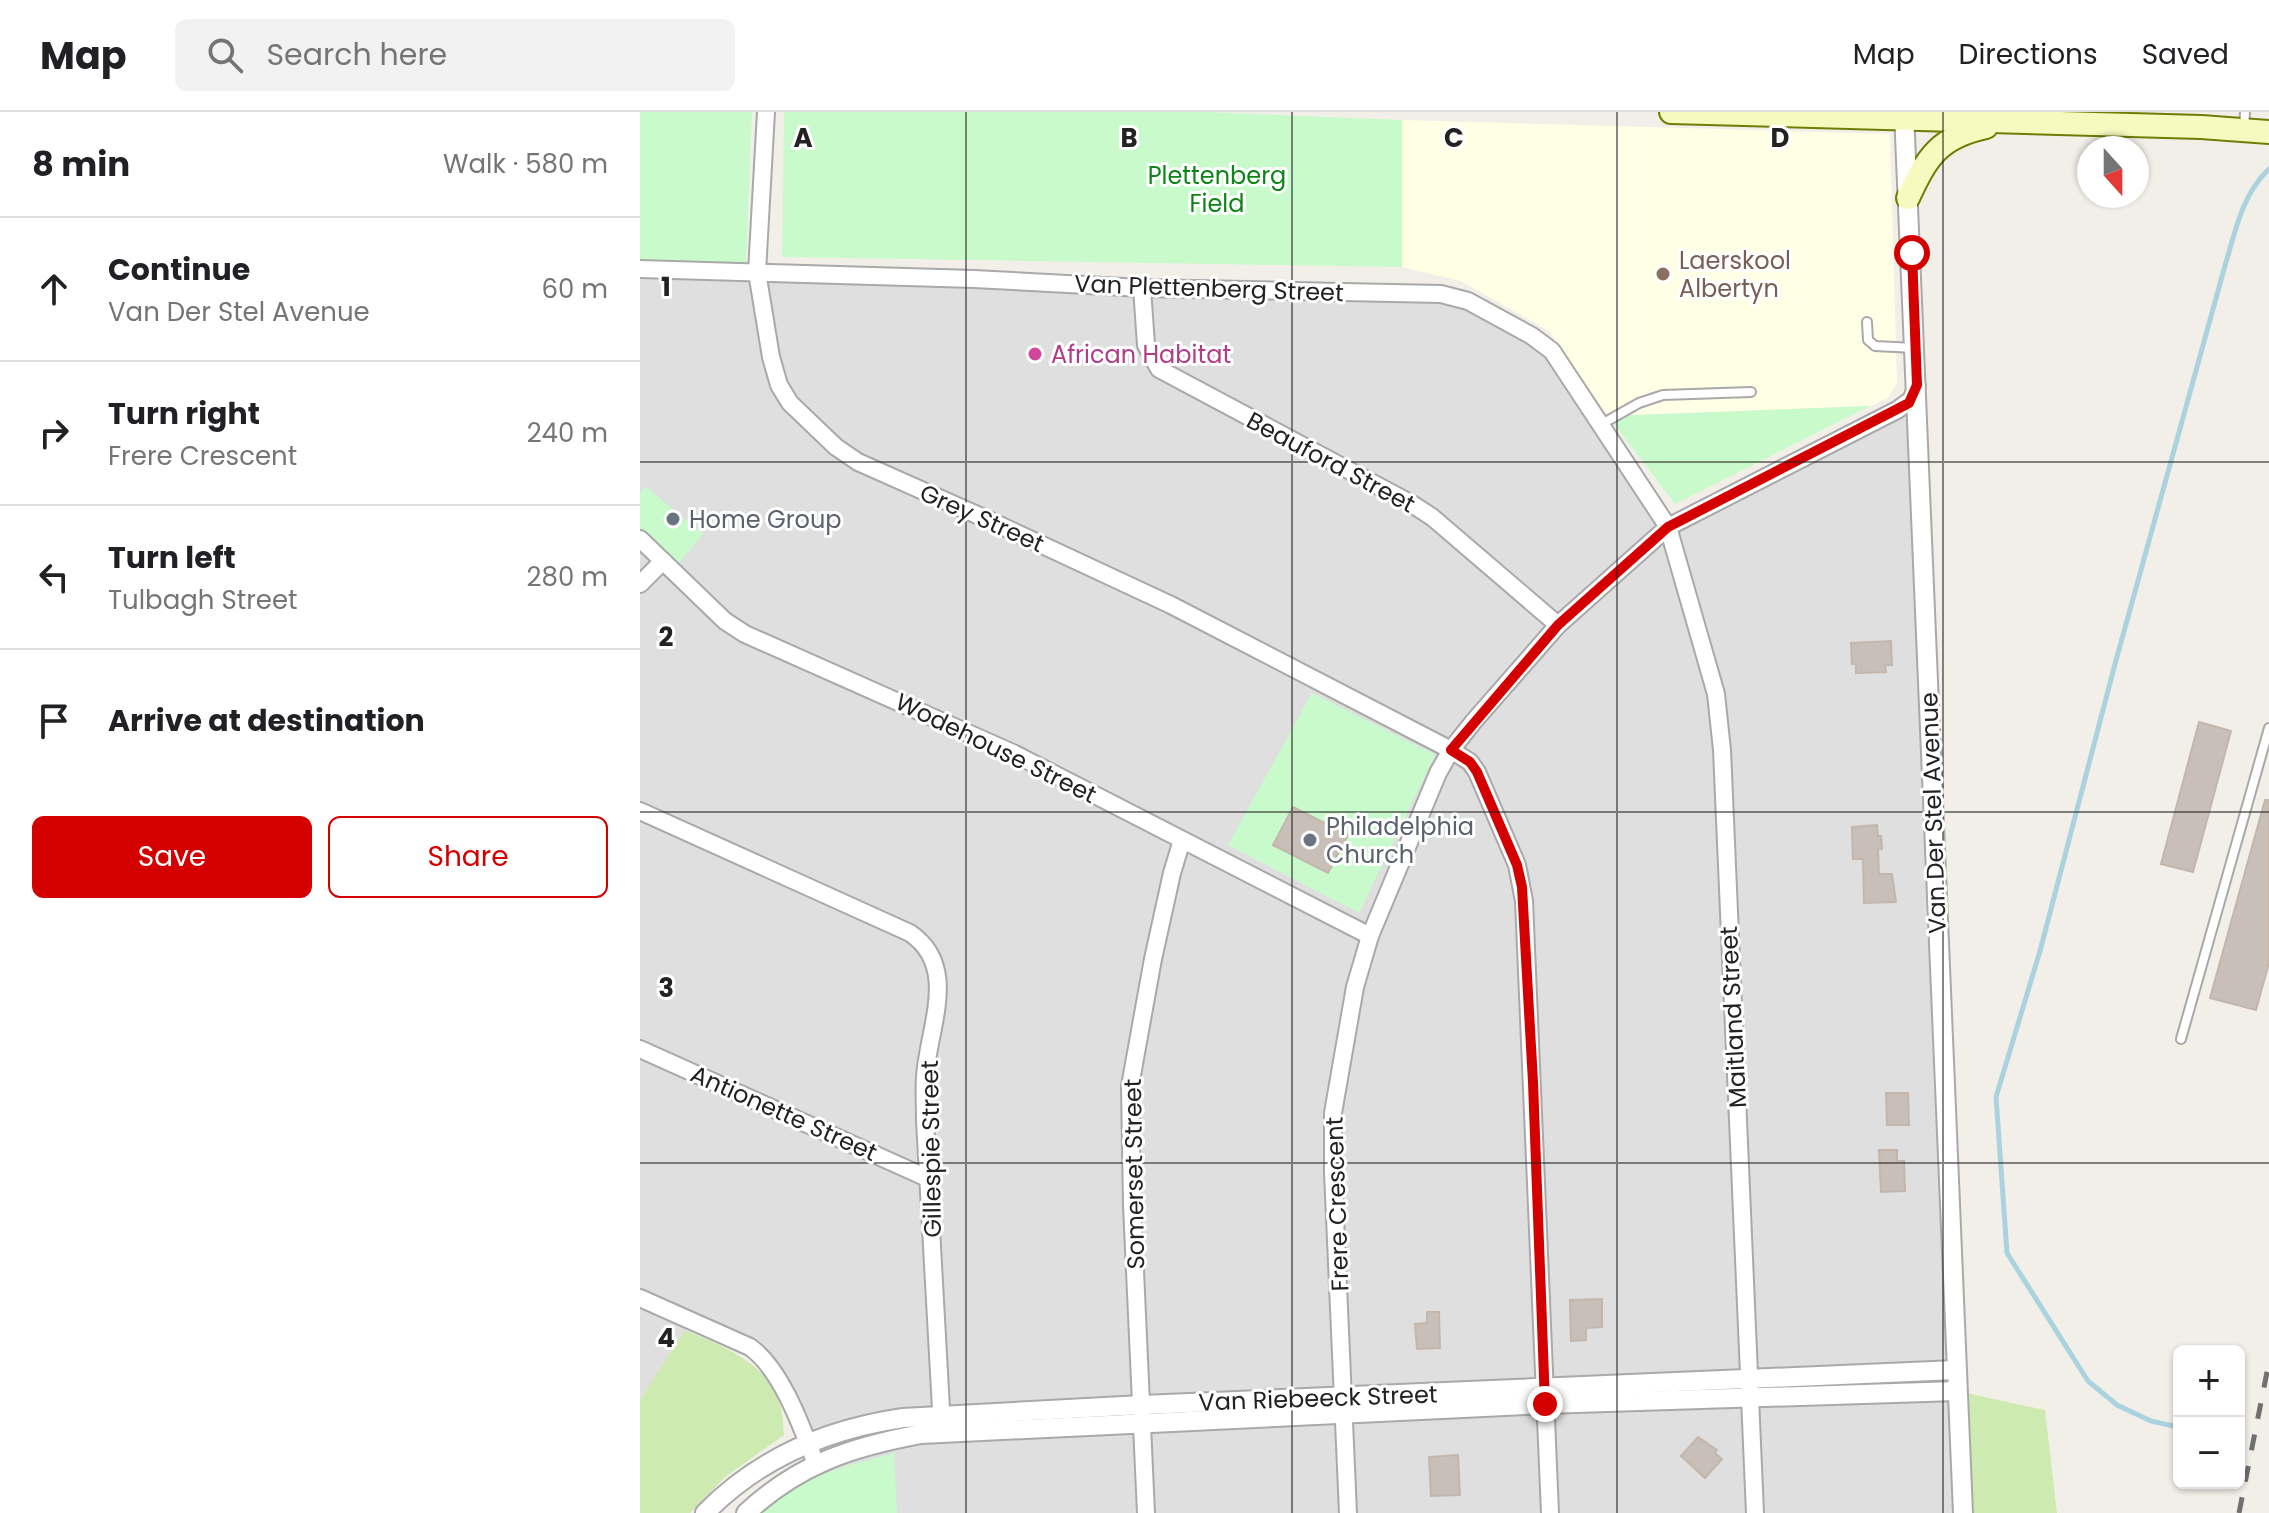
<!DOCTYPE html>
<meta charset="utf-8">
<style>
:root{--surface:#fff;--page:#f2f2f2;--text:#202124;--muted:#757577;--line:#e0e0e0;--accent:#d40000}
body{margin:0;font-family:Poppins,sans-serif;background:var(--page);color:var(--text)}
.controls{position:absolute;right:24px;bottom:24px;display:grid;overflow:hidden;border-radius:12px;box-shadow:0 2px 6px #0004}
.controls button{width:72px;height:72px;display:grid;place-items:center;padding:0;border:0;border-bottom:2px solid var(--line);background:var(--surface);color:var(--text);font:40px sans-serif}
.compass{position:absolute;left:1437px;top:24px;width:72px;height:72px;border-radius:50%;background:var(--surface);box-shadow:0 2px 6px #0004;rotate:159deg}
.stop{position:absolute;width:24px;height:24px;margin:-18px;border:6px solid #d40000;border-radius:50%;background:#fff}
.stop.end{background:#d40000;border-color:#fff;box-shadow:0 2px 8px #0008}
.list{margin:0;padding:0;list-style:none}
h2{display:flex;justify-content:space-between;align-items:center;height:104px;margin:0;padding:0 32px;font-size:34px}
h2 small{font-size:26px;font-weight:400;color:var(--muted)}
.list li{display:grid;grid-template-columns:52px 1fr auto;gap:24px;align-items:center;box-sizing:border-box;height:144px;padding:0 32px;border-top:2px solid var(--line)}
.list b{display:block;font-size:30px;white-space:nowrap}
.list p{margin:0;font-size:26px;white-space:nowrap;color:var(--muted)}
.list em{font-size:26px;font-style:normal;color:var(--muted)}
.actions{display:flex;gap:16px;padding:24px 32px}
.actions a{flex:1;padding:18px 0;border:2px solid var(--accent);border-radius:12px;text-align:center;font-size:28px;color:var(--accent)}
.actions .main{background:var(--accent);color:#fff}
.icon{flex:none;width:44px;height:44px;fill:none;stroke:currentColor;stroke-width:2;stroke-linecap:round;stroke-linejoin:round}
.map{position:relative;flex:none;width:1629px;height:1401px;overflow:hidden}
header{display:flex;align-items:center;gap:48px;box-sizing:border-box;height:112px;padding:0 40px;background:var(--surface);border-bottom:2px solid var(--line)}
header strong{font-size:38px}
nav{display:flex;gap:44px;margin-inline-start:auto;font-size:28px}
.search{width:560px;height:72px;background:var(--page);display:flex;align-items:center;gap:20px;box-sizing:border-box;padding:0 28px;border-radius:12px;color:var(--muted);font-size:30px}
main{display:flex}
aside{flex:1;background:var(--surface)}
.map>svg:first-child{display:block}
</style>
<header>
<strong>Map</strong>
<div class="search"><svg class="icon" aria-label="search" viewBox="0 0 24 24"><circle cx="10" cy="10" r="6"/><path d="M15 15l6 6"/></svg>Search here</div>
<nav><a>Map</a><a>Directions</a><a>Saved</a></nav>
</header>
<main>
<aside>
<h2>8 min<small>Walk · 580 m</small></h2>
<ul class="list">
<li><svg class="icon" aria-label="ahead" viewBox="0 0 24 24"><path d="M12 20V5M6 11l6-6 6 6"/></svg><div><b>Continue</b><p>Van Der Stel Avenue</p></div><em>60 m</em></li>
<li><svg class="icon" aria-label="right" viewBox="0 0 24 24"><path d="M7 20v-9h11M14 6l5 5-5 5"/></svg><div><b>Turn right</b><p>Frere Crescent</p></div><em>240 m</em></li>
<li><svg class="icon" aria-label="left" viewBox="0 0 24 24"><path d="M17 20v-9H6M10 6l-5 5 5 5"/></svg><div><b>Turn left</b><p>Tulbagh Street</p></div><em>280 m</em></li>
<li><svg class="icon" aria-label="arrive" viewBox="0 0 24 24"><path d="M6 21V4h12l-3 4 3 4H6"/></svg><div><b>Arrive at destination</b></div></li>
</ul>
<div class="actions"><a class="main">Save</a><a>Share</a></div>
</aside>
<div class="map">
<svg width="1629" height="1401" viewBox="0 0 1629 1401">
<rect width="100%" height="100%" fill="#f2efe9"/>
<path fill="#e0dfdf" d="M0,163l792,18 100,43 136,191 244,-123 51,1109h-1202l34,-26 26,-14 -35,-79 -17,-28 -77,-45 -52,79z"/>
<path fill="#ffffe5" d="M762,8l488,14 7,249 -9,15 -18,8 -262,10 -59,-85 -88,-50 -59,-14z"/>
<g fill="#cdebb0">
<path d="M45,1218c38,17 81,31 95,74 3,10 3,21 4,31l-59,42 -35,36h-50v-113z"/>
<path d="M1317,1279l88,19 12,103h-94z"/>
</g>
<g fill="#c8facc">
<path d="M0,0h112l-6,151 -106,-4z"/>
<path d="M144,0h420l198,8v147l-620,-10z"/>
<path d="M1230,294l-195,98 -67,-88z"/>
<path d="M5,374l58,48 -25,30 -38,-36v-35z"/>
<path d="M672,581l123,62 -76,158 -131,-68z"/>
<path d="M254,1341l3,60h-136c36,-37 86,-47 133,-60z"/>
</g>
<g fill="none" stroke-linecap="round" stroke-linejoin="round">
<path stroke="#aad3df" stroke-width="5" d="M1538,1315l-27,-6 -34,-16 -29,-24 -81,-128 -11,-156 44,-146 75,-287 111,-402c10,-33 17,-69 43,-93"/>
</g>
<g fill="#c7bfb8" stroke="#c4b6ab" stroke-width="2">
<path d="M1251,529l1,24h-7l1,7 -30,1v-9h-4l-1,-21z"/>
<path d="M1559,610l32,9 -38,141 -32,-8z"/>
<path d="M1625,688h4v163l-13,47 -46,-12z"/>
<path d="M653,695l55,28 -20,38 -55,-28z"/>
<path d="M1237,713l1,11h3l1,13h-4l1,25h13l4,28 -32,1 -1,-44h-10l-1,-32z"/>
<path d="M1246,981h22l1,32h-22z"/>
<path d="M1239,1038h18v11h7l1,30 -24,1z"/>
<path d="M962,1187v28l-16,1v12l-15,1 -1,-41z"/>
<path d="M787,1200h12l1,36 -23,1 -2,-25 12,-1z"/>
<path d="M1058,1325l19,13 -2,3 7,6 -17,19 -24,-22z"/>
<path d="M818,1343l2,40 -29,1 -2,-39z"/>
</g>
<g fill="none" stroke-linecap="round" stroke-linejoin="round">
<defs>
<g id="service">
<path d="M1604,17l1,-17"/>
<path d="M1227,210l1,18 7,6 40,2"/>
<path d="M960,313l39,-22 24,-8 88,-3"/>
<path d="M1541,927l88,-311"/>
</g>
<g id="minor">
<path d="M126,0l-9,160 14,85 8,28 11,18 46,44 22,15 135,60 178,83 280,145 19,12 7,10 40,93 7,36 26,612"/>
<path d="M0,157l334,10 168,9 299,6 27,7 64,35 20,15 116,176 48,167 6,56 33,763"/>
<path d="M502,176l4,57 13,24 253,135 20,13 126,108"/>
<path d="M0,427l85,82 20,13 270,120 355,182"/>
<path d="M0,472l23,-23"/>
<path d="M0,699l270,122c50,34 18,95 15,144 -1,14 0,29 0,43l17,307"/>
<path d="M0,937l287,129"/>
<path d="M0,1186l110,49c32,23 52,81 66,117"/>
<path d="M506,1401l-14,-308 -2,-119 23,-127 19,-86 10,-33"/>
<path d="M708,1401l-15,-341v-59l22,-126 15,-51 68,-163 13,-23 23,-29 84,-96 110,-98 229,-117 14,-10 6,-14"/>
</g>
<g id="tertiary">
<path d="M1264,0l59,1401"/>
<path d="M65,1401c54,-55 122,-84 198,-95l239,-13 814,-35"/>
<path d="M106,1401c53,-49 105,-66 175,-79l624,-30 412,-13"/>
</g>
<g id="secondary">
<path d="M1031,0l530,15 68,5"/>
<path d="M1268,86c19,-41 31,-61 78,-71"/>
</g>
</defs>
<use href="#service" stroke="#a9a9a9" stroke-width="12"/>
<use href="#minor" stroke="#a9a9a9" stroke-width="20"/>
<use href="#tertiary" stroke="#a9a9a9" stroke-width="22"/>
<use href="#secondary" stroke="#707d05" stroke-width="26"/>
<use href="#service" stroke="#fff" stroke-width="8"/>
<use href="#minor" stroke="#fff" stroke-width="16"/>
<use href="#tertiary" stroke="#fff" stroke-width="18"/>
<use href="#secondary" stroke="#f7fabf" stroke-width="22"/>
<path stroke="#707070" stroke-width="5" stroke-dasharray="16 16" stroke-linecap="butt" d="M1599,1401l30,-151"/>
</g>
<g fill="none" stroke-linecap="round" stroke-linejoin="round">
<path stroke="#d40000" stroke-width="10" d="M905,1292l-12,-322 -11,-195 -5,-22 -40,-93 -7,-10 -19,-12 107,-125 110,-98 241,-124 8,-18 -5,-132"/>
</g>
<path fill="none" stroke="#222" stroke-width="2" stroke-opacity="0.55" d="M326,0v1401M652,0v1401M977,0v1401M1303,0v1401M0,350h1629M0,700h1629M0,1051h1629"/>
<circle fill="#8d6e63" stroke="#fff" stroke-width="3" cx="1023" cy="162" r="8"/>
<circle fill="#d1479c" stroke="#fff" stroke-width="3" cx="395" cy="242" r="8"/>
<g fill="#6b7280" stroke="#fff" stroke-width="3">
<circle cx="33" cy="407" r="8"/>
<circle cx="670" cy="728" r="8"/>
</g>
<g text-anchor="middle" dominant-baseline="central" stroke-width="6" stroke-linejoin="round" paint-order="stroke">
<g font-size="24" fill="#0c8416" stroke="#fff">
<text x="577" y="63">Plettenberg<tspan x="577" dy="28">Field</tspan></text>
</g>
<g font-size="24" fill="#785e54" stroke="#fff" text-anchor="start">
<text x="1039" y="148">Laerskool<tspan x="1039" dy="28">Albertyn</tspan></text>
</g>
<g font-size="24" fill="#222" stroke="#fff">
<text transform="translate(569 176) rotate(2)">Van Plettenberg Street</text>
<text transform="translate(691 350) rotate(28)">Beauford Street</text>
<text transform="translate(342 406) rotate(24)">Grey Street</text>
<text transform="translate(356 636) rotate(26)">Wodehouse Street</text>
<text transform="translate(1293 701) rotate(-92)">Van Der Stel Avenue</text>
<text transform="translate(1093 905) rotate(-93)">Maitland Street</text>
<text transform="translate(144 1001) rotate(24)">Antionette Street</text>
<text transform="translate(291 1037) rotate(-91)">Gillespie Street</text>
<text transform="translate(494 1062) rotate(-91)">Somerset Street</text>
<text transform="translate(697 1092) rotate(-92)">Frere Crescent</text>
<text transform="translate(678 1286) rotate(-2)">Van Riebeeck Street</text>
</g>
<g font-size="24" fill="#b23c85" stroke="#fff" text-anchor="start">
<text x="411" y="242">African Habitat</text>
</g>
<g font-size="24" fill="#5b616d" stroke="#fff" text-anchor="start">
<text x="49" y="407">Home Group</text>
<text x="686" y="714">Philadelphia<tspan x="686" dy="28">Church</tspan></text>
</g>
</g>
<g font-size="26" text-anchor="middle" font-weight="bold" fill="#222" stroke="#fff" stroke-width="6" stroke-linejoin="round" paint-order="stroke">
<text x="163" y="35">A</text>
<text x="489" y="35">B</text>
<text x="814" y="35">C</text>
<text x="1140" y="35">D</text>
<text x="26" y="184">1</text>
<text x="26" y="534">2</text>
<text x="26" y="885">3</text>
<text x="26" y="1235">4</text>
</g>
</svg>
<div class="controls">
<button>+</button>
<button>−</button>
</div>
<svg class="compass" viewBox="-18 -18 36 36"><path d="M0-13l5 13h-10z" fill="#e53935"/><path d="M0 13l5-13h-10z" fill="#757577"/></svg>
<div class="stop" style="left:1272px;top:141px"></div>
<div class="stop end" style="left:905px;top:1292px"></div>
</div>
</main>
